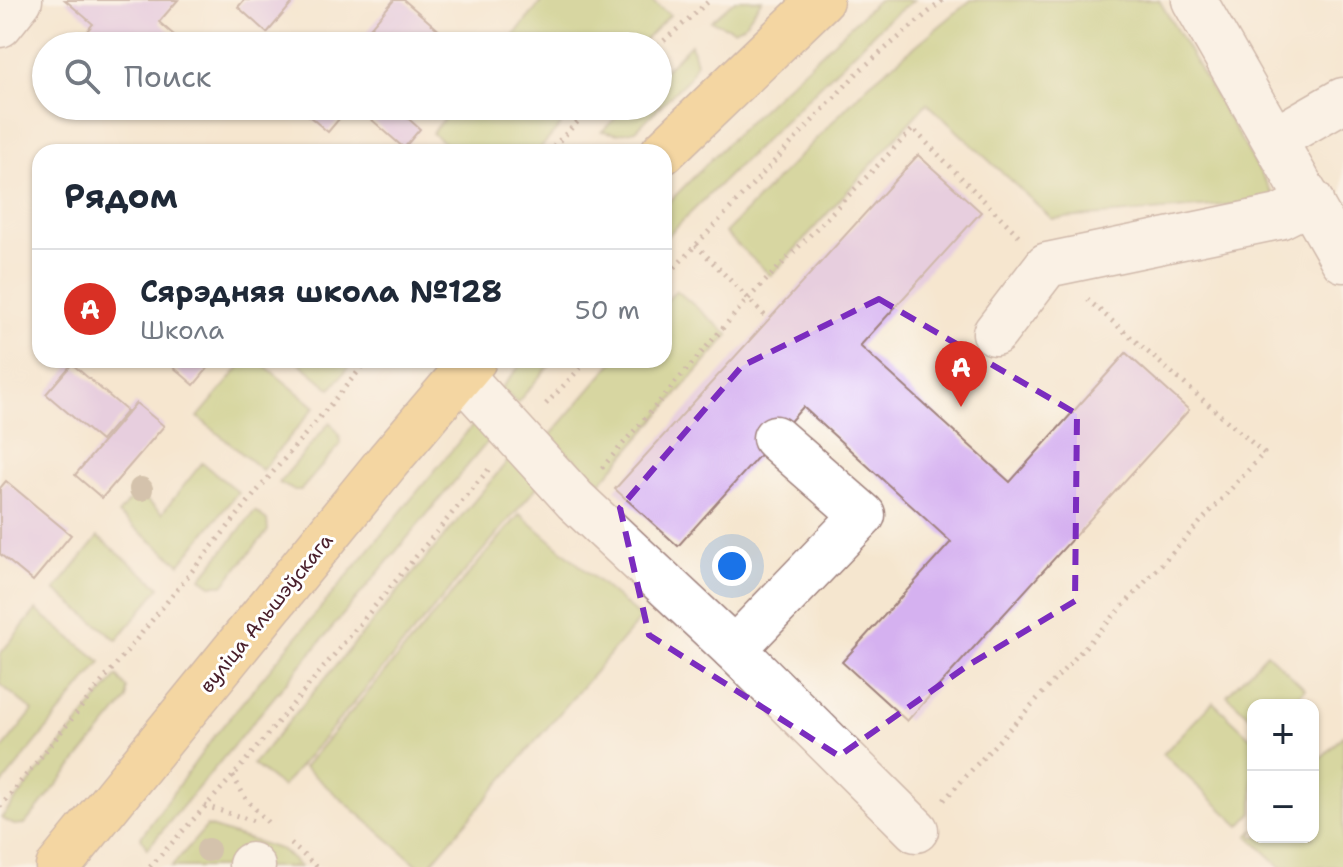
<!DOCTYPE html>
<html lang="ru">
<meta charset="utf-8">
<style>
:root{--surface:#fff;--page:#f2f2f3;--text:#1f2937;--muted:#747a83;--line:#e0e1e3;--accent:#d93025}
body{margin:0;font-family:"Shantell Sans",sans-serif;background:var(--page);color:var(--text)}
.controls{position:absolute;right:24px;bottom:24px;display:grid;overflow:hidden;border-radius:16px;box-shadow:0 2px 6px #0004}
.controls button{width:72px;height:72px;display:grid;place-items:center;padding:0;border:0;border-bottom:2px solid var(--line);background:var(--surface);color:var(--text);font:40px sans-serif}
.you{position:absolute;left:732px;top:566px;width:28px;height:28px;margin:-20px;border:6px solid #fff;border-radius:50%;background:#1a73e8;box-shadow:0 0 0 12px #1a73e833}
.badge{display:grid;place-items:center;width:52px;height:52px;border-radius:50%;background:var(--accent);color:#fff;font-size:26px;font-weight:700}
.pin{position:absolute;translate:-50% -66px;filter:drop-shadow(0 2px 4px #0008)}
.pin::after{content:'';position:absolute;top:42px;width:28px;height:24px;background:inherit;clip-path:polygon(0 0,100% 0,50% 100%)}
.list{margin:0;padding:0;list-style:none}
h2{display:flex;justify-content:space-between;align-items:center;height:104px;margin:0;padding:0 32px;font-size:34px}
h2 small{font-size:26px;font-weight:400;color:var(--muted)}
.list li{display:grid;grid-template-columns:52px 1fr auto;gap:24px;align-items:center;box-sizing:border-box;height:120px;padding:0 32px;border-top:2px solid var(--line)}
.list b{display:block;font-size:30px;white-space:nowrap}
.list p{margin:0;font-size:26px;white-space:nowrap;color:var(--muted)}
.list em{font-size:26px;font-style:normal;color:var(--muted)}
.icon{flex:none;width:44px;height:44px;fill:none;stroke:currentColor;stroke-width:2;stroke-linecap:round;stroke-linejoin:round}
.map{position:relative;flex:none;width:1343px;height:867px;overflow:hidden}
.search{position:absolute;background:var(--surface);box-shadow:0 2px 6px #0004;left:32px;top:32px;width:640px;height:88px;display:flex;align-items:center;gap:20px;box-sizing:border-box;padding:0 28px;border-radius:44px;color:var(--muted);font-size:30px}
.panel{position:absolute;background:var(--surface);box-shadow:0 2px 6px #0004;left:32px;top:144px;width:640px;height:224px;border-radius:24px}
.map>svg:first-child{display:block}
</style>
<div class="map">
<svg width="1343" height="867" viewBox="0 0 1343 867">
<rect width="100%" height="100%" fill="#fff"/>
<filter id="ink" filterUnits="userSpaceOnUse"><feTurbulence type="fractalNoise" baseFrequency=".0125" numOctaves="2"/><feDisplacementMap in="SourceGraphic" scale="16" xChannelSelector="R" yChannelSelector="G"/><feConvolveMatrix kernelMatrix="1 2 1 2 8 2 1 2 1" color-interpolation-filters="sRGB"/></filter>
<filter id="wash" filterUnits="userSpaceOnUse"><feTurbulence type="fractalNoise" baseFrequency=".006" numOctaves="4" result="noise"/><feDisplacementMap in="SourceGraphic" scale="32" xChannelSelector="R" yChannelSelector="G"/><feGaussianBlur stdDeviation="1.8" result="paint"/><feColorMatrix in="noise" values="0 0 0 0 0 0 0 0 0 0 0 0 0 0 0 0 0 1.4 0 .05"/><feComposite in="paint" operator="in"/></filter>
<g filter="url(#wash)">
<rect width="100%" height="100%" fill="#f5e6cf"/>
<g fill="#b1c468" stroke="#7e724a" stroke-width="2">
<path d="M543,0h107l20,15 -31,31h-134z"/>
<path d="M735,0h27l-18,25 -10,5 -23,-9z"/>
<path d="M878,0h36l-28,21 -222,218v-32l82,-83z"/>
<path d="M971,0h188l118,201 -225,18 -125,-116 -156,173 -46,-43 144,-149z"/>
<path d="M691,44l5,19 -7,15 -53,52 -18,4 -16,-3 26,-25h30v-29z"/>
<path d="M455,106h82l24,19 -24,27h-82l-23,-19z"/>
<path d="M676,290l53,45 -128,147 -52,-45 66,-77h49v-56z"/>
<path d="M246,360h12l57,47 -53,63 -64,-53z"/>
<path d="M296,360h48l6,5 -19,24z"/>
<path d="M525,360h29l-37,43 -16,-15z"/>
<path d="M481,415l19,12 -353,422 -6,-12 74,-102z"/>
<path d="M330,422l9,12 2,10 -40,46h-8l-14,-7z"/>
<path d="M512,456l30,25 -260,306 -29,-23z"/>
<path d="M202,463l36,29 -58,72 -62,-50 18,-22 26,21z"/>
<path d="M255,511l12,9 1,11 -45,54h-12l-10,-7z"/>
<path d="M520,514l121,104 -213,249h-8l-116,-100z"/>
<path d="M98,537l62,50 -43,53 -62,-50z"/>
<path d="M36,610l65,52 -101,125v-35l33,-41 -33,-27v-30z"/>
<path d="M1267,653l38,36 -15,16h-37v15l-26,-25z"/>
<path d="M117,676l10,12v12l-102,124 -11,1 -13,-7z"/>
<path d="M1213,702l40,38v72l-13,14 -77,-72z"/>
<path d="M1343,735v132h-62l-33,-31 5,-5v6h60v-70z"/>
<path d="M207,826l75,24 18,17h-129z"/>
</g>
<g id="blocks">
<g fill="#d5b1f0">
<path d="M65,0h113l-19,22 24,21 -2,3h-107l19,-22z"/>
<path d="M244,0h51l-28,33 -29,-26z"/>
<path d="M394,0h10l53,46h-94l-5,-4z"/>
<path d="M297,106h53l-22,26z"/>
<path d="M384,106h10l26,23 -16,19 -32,-28z"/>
<path d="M918,155l63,57 -121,134 150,136 116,-129 63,57 -282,311 -65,-59 109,-120 -148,-135 -125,139 -63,-57z"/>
<path d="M165,360h50l-21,25z"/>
<path d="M72,364l55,47 -26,30 -55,-47z"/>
<path d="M136,403l28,23 -62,72 -27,-23z"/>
<path d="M6,481l65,54 -38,46 -33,-27v-66z"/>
</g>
</g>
</g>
<g filter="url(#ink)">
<use href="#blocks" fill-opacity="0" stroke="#a0827d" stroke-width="2"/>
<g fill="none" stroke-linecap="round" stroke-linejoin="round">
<defs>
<g id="minor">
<path d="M1194,0l149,260"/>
<path d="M0,25l20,-25"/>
<path d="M1275,139l68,-39"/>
<path d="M995,333l52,-68 232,-48 32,-16"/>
<path d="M461,375l114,125 159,149 182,181"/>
<path d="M734,649l129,-134 -88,-77"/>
<path d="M251,865l2,2"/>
</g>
<g id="major">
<path d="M663,152l158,-152"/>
<path d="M58,867l330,-406 86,-101"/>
</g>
</defs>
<use href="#minor" stroke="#a0827d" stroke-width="47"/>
<use href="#major" stroke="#a0827d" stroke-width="47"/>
<g stroke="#a0827d" stroke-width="5" stroke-dasharray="2 6" stroke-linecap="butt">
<path d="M658,46l52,-46"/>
<path d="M548,152l45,-46"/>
<path d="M696,245l72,74"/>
<path d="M664,279l196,-209 83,-70"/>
<path d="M546,404l42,-44"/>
<path d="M602,468l145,-168 166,-171 106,107"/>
<path d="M233,776l13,23 25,27"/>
<path d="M944,800l320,-347 -176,-153"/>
<path d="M205,806l49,15"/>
<path d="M0,807l258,-317 110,-130"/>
<path d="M291,844l26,23"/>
<path d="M150,867l83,-91 256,-307"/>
</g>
<use href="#minor" stroke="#fff" stroke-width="44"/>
<use href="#major" stroke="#f2c36a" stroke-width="44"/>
</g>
<g fill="#ab9880">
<circle cx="141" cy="489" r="12"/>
<circle cx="208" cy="850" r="12"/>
</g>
</g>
<path d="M0 0H1343V867H0ZM879,299l198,115 -2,187 -108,65 -128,90 -190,-121 -29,-127 122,-142z" fill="#f5e6cf" fill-opacity=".55" fill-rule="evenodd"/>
<path fill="none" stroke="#7b2cbf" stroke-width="6" stroke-dasharray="16 10" stroke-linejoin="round" d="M879,299l198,115 -2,187 -108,65 -128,90 -190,-121 -29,-127 122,-142z"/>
<g text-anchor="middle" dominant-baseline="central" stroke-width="6" stroke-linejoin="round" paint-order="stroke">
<g font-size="20" fill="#4a1f2b" stroke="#fff">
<text transform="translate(266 613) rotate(-51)">вуліца Альшэўскага</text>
</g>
</g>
</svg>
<div class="controls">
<button>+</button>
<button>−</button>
</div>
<div class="you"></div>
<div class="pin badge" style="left:961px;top:407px">A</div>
<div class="search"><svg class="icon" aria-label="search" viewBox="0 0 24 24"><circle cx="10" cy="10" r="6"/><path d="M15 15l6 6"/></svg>Поиск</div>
<section class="panel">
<h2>Рядом<small></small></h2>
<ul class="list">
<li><span class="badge">A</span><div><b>Сярэдняя школа №128</b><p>Школа</p></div><em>50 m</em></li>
</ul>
</section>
</div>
